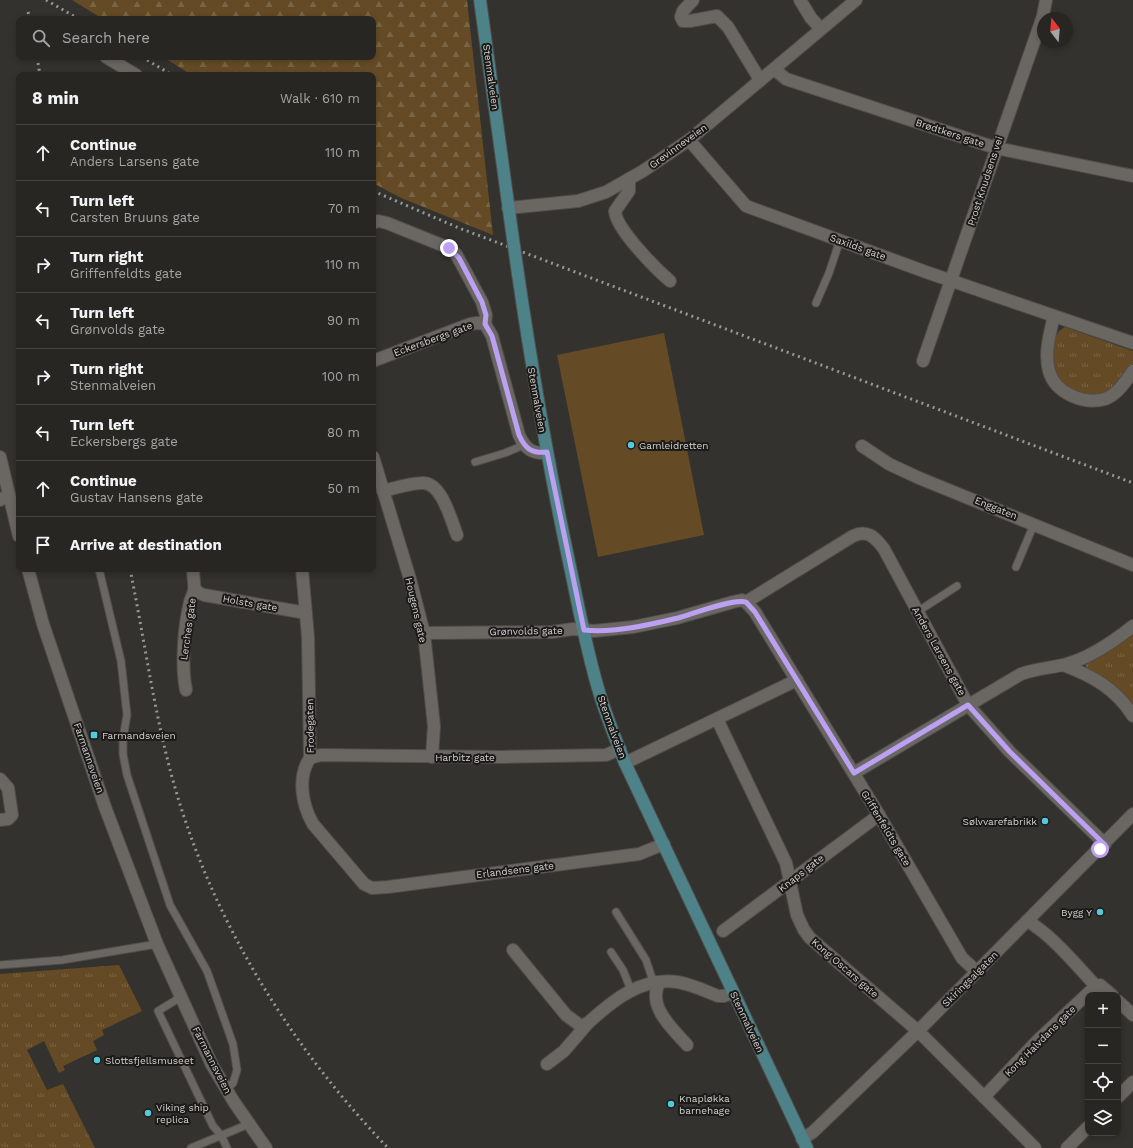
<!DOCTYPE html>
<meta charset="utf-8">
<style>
:root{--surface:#272622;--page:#2f2e2a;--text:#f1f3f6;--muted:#a4a5a5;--line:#434340}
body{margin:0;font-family:"Work Sans",sans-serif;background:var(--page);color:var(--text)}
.controls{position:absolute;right:12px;bottom:12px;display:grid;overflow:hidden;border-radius:8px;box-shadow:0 2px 6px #0003}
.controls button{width:36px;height:36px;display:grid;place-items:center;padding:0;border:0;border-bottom:1px solid var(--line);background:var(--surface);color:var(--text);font:20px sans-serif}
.compass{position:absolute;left:1037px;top:12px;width:36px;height:36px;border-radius:50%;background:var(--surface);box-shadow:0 2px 6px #0003;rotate:344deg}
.stop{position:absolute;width:12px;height:12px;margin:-9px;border:3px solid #bca0f2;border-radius:50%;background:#fff}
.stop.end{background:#bca0f2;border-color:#fff;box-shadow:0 1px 4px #0008}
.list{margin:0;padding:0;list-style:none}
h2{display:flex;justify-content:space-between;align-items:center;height:52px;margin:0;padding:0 16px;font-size:17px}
h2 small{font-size:13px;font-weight:400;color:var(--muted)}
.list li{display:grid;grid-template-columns:26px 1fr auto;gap:12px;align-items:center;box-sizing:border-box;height:56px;padding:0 16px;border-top:1px solid var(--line)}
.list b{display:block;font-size:15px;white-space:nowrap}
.list p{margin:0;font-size:13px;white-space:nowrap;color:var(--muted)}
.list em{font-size:13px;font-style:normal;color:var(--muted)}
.icon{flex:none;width:22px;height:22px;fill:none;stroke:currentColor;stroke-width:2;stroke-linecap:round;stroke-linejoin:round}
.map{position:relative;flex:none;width:1133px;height:1148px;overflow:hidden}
.search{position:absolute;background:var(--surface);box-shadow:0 2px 6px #0003;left:16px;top:16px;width:360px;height:44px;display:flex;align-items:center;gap:10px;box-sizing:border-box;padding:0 14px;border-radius:8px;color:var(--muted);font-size:15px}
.panel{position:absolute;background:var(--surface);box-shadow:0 2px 6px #0003;left:16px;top:72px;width:360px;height:500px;border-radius:8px}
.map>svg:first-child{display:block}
</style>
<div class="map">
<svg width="1133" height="1148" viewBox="0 0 1133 1148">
<defs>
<pattern id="forest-firs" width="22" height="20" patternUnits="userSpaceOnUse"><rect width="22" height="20" fill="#644b25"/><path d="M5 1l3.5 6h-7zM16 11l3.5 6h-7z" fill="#796444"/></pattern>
<pattern id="park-tufts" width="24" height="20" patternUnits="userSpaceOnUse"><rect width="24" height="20" fill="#644b25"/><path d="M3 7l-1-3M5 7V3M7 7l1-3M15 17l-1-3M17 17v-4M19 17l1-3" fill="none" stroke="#796444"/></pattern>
</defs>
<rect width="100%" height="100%" fill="#34322e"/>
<path fill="url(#forest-firs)" d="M72,0h395l26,235 -92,-37 -28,-15v-108h-181l-29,-18h210v-38h-270z"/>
<g fill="url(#park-tufts)">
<path d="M1065,327l68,24v18l-26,26c-9,0 -25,2 -34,-2 -4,-2 -14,-9 -16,-14 -7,-15 -9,-44 8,-52z"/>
<path d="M1133,631v77l-46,-39 -2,-4v-4z"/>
<path d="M119,965l23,46 -40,19 2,5 -11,6 4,9 -34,16 2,4 -6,3 -15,-32 -17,9 20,40 16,-6 32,64h-95v-174z"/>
</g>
<path fill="#644b25" d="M664,333l40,202 -106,22 -41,-202z"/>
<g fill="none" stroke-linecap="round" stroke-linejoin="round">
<defs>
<g id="lane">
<path d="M816,303l13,-30 11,-33"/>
<path d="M475,462l30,-9 19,-8"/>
<path d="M1016,567l18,-43"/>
<path d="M99,569l22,92 6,54 -4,23v16l4,21 43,130 37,66 26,73 4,26 -4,13 -7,6"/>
<path d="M917,612l40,-26"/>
<path d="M616,912l30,48 8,24"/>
<path d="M611,952l12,18 8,20"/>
<path d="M0,965l62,-5 95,-16"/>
<path d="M181,997l-23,14 55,115 8,9 6,13"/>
<path d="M191,1148l58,-24"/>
</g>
<g id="street">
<path d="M693,0l-10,11 -2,6 2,4h7l27,-5 11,11 32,53"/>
<path d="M800,0l11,18 10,11"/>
<path d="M106,57l30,18"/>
<path d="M774,69l12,10 210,69 137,28"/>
<path d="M689,140l57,66 180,66 207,71"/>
<path d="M629,179v12l-14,20c1,18 41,58 55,70"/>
<path d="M373,223l5,-2 9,2 62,25 7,6 26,48 4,13 -1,9"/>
<path d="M1054,316c-4,17 -10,37 -5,55 6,22 34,34 56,28 12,-4 21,-18 28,-28"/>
<path d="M923,361c40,-115 79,-230 120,-345l3,-16"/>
<path d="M862,446l27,18 30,14 214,87"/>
<path d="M373,457l37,122 14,54 10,93 -2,31"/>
<path d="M383,491c12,-3 27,-8 40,-8 19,0 28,37 34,52"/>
<path d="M0,500l8,-5"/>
<path d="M302,569l6,68 2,121c-13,19 -8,47 3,66l51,60 8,4 16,-1 251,-33 25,-10"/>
<path d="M195,589l4,4 5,2 102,18"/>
<path d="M746,602l107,-66c14,-7 22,1 31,13l84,156 42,47 95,92"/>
<path d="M746,602l9,10 124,203 83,143 14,13"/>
<path d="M424,633l128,-1 21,-3 21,2 39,-4 44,-9 56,-16 9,-2 4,2"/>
<path d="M1063,665c30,11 53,24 70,51"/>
<path d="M186,690c-5,-23 -2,-64 4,-88 1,-4 3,-7 4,-11 1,-6 -1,-15 -1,-22"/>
<path d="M717,719l69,144 11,52 7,15 6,8 108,93 117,117"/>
<path d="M310,758l11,-3 179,2 106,-2 14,-6"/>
<path d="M625,763l172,-83"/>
<path d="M854,773l167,-99c14,-5 27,-6 42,-9 25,-6 50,-23 70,-39"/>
<path d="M0,779l8,9 4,27 -4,4 -8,1"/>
<path d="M723,931l156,-116"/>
<path d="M513,950l53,65 15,11 7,-3c24,-22 53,-46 89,-41 14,2 28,9 41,14h6l9,-4"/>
<path d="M659,983c-12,24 14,46 28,62"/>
<path d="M547,1064l17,-13 24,-28"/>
<path d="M984,1097l53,-56 59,-55c-18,-19 -46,-53 -69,-65"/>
<path d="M802,1139l11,-7 105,-101 215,-217"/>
</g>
<g id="secondary">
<path d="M508,208l70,-7 28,-9 37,-21 46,-31 167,-140"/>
<path d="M373,361l97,-37 7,-1 8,1 7,12 27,99c6,13 12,19 28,18"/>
<path d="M0,457l19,79"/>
<path d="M28,569l15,55 62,183 52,137 55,121 22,37 32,46"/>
<path d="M1096,986l4,-1 12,10"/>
<path d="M1118,1001l15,14"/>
<path d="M1118,1097l15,-15"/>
<path d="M1067,1148l21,-21"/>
</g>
<g id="primary">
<path d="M480,0l31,225"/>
<path d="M518,274c14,95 30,189 50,283 10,46 18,93 32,138 7,23 16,45 25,68l182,385"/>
</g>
</defs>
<use href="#lane" stroke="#4f4d4a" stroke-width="9"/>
<use href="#street" stroke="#4f4d4a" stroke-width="14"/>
<use href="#secondary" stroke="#4f4d4a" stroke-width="14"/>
<use href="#primary" stroke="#4f4d4a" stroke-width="14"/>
<use href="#lane" stroke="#6a6763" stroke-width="7"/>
<use href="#street" stroke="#6a6763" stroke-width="12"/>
<use href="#secondary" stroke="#6a6763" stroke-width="12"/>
<use href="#primary" stroke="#4c8288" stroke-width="12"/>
<g stroke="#999794" stroke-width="3" stroke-dasharray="2 4" stroke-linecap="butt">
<path d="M46,0l33,19"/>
<path d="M28,12l2,7"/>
<path d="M37,57l3,18"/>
<path d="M142,57l30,18"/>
<path d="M373,191l86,37 674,255"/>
<path d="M130,569c15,73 25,151 46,222 39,134 116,257 212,357"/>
</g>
<defs>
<path id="primary-bridge" d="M511,225l7,49"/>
</defs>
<use href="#primary-bridge" stroke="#4f4d4a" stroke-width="14" stroke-linecap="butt"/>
<use href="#primary-bridge" stroke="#4c8288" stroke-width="12"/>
</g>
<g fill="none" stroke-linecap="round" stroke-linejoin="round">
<path stroke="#bca0f2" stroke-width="5" d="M449,248l10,10 23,44 4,13 -1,9 7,12 27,99c6,13 12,19 28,17l37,178c30,3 65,-5 94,-12 14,-4 56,-20 68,-16l9,10 99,161 114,-68 42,47 94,92 -4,5"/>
</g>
<g fill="#53cadc" stroke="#1b1a18" stroke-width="1.5">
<circle cx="631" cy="445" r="4"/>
<rect x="90" y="731" width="8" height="8" rx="2"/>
<circle cx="1045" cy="821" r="4"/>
<circle cx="1100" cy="912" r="4"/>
<circle cx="97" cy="1060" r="4"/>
<circle cx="671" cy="1104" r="4"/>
<circle cx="148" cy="1113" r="4"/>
</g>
<g text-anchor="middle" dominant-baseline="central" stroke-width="4" stroke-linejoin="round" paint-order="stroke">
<g font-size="10" fill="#d3d1cf" stroke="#1b1a18">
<text transform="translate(491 77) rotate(82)">Stenmalveien</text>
<text transform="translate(950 133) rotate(18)">Brødtkers gate</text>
<text transform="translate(678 146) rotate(-36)">Grevinneveien</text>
<text transform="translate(985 181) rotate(-72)">Prost Knudsens vei</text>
<text transform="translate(858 247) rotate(20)">Saxilds gate</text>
<text transform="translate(433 339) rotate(-20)">Eckersbergs gate</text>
<text transform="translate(537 400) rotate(80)">Stenmalveien</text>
<text transform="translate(996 508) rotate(22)">Enggaten</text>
<text transform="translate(250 603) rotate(10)">Holsts gate</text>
<text transform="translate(416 610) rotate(77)">Hougens gate</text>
<text transform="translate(188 629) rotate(-82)">Lerches gate</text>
<text transform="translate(526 631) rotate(-1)">Grønvolds gate</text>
<text transform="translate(939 651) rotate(61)">Anders Larsens gate</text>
<text transform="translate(310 726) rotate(-91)">Frodegaten</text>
<text transform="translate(612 727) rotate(70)">Stenmalveien</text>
<text x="465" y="757">Harbitz gate</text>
<text transform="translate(89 758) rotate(71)">Farmannsveien</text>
<text transform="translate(886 828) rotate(59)">Griffenfeldts gate</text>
<text transform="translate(515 870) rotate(-7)">Erlandsens gate</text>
<text transform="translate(801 873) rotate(-38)">Knaps gate</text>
<text transform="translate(845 968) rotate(41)">Kong Oscars gate</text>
<text transform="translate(970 979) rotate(-45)">Skiringsalgaten</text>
<text transform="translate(747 1022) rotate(65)">Stenmalveien</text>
<text transform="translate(1040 1041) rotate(-45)">Kong Halvdans gate</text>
<text transform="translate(212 1060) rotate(63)">Farmannsveien</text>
</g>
<g font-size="10" fill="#d3d1cf" stroke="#1b1a18" text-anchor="start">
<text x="639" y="445">Gamleidretten</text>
<text x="102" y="735">Farmandsveien</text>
<text x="1037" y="821" text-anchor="end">Sølvvarefabrikk</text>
<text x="1092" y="912" text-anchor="end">Bygg Y</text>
<text x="105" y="1060">Slottsfjellsmuseet</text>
<text x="679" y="1098">Knapløkka<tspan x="679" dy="12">barnehage</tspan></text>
<text x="156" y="1107">Viking ship<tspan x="156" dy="12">replica</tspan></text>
</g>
</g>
</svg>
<div class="controls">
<button>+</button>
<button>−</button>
<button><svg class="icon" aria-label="locate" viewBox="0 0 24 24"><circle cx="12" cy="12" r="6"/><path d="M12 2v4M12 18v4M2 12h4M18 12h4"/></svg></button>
<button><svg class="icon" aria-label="layers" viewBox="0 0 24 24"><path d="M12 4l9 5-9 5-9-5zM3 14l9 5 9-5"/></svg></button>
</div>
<svg class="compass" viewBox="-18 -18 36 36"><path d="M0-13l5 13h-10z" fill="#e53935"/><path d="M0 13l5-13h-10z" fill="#a4a5a5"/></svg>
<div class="stop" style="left:1100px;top:849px"></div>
<div class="stop end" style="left:449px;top:248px"></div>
<div class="search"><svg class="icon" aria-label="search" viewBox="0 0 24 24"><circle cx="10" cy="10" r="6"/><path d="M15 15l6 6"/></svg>Search here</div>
<section class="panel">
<h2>8 min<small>Walk · 610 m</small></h2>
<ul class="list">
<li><svg class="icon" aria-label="ahead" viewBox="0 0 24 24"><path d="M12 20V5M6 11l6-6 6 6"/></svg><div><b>Continue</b><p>Anders Larsens gate</p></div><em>110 m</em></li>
<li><svg class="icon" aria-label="left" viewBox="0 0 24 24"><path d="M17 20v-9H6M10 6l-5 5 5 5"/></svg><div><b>Turn left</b><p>Carsten Bruuns gate</p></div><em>70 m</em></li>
<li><svg class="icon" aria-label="right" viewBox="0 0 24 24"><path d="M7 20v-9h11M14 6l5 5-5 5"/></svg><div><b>Turn right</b><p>Griffenfeldts gate</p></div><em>110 m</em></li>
<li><svg class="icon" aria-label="left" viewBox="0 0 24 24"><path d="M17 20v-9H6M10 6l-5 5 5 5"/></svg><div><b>Turn left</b><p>Grønvolds gate</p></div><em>90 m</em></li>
<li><svg class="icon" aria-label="right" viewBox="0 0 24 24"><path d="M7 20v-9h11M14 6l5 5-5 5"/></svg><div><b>Turn right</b><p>Stenmalveien</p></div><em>100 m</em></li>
<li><svg class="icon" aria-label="left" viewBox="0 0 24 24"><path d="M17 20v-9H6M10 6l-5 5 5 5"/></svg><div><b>Turn left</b><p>Eckersbergs gate</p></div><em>80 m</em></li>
<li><svg class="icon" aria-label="ahead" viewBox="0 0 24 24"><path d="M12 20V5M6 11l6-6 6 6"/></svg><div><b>Continue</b><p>Gustav Hansens gate</p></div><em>50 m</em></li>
<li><svg class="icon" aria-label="arrive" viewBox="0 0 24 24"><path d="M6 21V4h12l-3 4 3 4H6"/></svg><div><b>Arrive at destination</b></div></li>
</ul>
</section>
</div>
